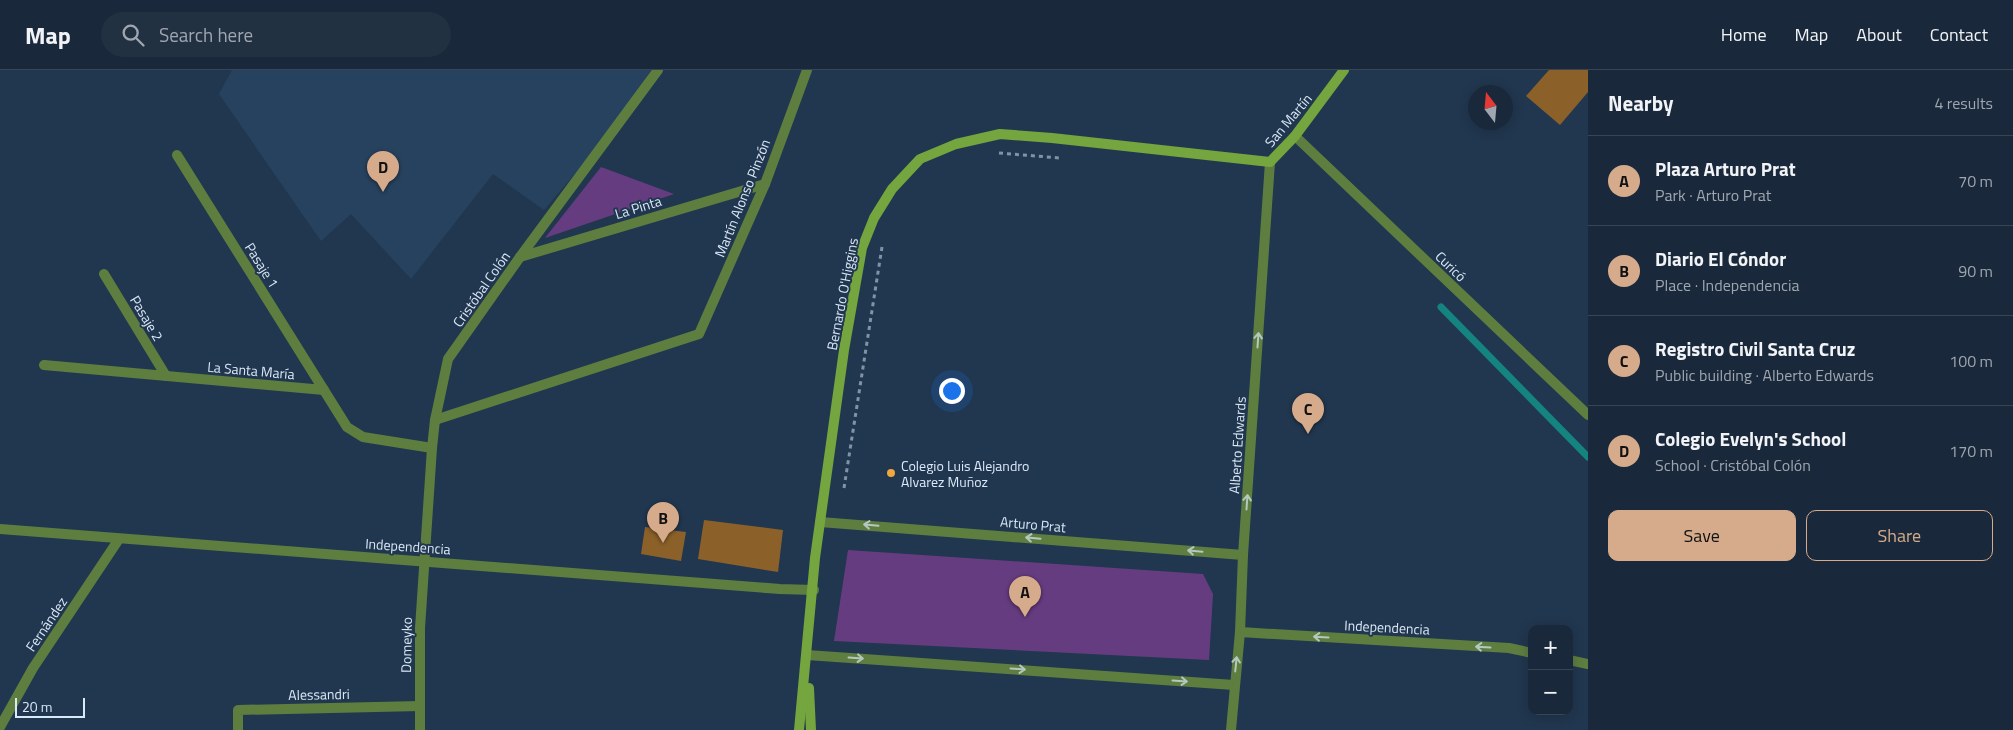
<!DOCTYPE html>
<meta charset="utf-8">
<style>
:root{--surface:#19293b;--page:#223142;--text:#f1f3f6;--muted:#9fa6af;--line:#374555;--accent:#d6ab8b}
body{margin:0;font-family:"Titillium Web",sans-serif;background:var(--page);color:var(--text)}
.controls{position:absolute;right:15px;bottom:15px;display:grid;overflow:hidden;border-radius:10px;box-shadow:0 2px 12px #0003}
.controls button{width:45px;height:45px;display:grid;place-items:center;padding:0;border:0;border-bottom:1px solid var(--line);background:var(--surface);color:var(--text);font:25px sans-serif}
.compass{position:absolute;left:1468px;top:15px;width:45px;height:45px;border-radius:50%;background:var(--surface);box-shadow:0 2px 12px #0003;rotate:344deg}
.scale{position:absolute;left:15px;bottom:12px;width:70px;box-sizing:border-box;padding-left:5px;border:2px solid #dae8f7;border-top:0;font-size:14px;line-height:18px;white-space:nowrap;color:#dae8f7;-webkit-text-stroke:4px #21374f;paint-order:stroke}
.you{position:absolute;left:951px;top:320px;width:18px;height:18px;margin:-12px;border:4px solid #fff;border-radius:50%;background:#1a73e8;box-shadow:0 0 0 8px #1a73e833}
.badge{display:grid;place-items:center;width:32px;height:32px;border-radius:50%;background:var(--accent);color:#111;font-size:16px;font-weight:700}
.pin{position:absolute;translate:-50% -41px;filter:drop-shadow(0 1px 2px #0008)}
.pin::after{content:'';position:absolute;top:26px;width:18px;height:15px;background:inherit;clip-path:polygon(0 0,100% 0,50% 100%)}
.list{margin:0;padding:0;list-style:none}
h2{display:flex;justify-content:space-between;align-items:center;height:65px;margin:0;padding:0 20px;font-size:21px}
h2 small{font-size:16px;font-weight:400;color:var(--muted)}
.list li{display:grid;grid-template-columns:32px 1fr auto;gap:15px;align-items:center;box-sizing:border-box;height:90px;padding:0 20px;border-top:1px solid var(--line)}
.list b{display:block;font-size:19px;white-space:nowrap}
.list p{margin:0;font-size:16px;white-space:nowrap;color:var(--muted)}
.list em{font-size:16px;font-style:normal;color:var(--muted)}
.actions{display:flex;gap:10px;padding:15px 20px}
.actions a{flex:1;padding:11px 0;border:1px solid var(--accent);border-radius:10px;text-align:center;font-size:18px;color:var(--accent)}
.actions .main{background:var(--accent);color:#111}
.icon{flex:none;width:28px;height:28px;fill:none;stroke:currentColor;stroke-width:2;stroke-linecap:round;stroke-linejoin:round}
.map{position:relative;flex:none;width:1588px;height:660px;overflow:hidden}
header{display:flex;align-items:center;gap:30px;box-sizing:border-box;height:70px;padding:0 25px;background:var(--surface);border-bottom:1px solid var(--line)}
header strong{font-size:24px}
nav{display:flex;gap:28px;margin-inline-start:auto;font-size:18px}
.search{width:350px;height:45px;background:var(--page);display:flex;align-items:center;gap:12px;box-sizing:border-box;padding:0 18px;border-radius:28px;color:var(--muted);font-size:19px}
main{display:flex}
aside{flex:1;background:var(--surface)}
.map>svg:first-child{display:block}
</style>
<header>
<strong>Map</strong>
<div class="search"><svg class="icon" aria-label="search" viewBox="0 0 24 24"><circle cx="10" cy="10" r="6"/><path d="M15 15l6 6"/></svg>Search here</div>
<nav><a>Home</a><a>Map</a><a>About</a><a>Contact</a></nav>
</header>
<main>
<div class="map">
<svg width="1588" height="660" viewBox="0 0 1588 660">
<rect width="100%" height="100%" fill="#21374f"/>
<path fill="#27425f" d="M232,0h419l-48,71 -59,69 -51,-36 -82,105 -60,-65 -30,27 -102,-147z"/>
<g fill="#663c80">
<path d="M601,97l73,27 -129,44z"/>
<path d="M848,480l355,24 10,20 -4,66 -375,-19z"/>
</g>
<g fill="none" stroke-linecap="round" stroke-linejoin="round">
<path stroke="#15837f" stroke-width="7" d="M1441,237l147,150"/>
</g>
<g fill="#8c6129">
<path d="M1549,0h39v22l-28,33 -34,-29z"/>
<path d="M704,450l79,10 -5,42 -80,-13z"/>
<path d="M645,457l41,5 -5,29 -40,-7z"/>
</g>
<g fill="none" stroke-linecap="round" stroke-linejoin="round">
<g stroke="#8193a6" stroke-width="3" stroke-dasharray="4 4" stroke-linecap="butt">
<path d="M999,83l61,5"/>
<path d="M844,418l38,-241"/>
</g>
<g stroke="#5e7e40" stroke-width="10">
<path d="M1295,66l293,279"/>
<path d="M177,85l170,272 16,10 69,11"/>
<path d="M520,187l245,-73"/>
<path d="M104,204l62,102"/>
<path d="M44,295l280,25"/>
<path d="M435,350l264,-86 66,-150 42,-114"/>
<path d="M820,452l423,33"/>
<path d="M0,459l780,60 34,1"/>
<path d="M1240,562l269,16 23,5"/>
<path d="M807,585l427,30"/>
<path d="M1569,590l19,4"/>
<path d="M0,657l33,-59 86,-129"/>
<path d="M238,660v-20l182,-4"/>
<path d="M420,660v-102l12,-180 3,-28 13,-61 72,-102 138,-187"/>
<path d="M1231,660l9,-98 3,-77 27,-393"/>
</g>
<g stroke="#74a53e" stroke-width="10">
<path d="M809,618l2,42"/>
<path d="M799,660l16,-172 29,-208 18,-102 12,-30 18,-29 28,-30 36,-15 44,-10 52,4 218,24 25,-26 49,-66"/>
</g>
</g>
<defs><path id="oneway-shaft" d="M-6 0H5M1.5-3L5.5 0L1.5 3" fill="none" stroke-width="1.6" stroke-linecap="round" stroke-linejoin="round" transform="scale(1.25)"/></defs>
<g stroke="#b5c8c0">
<use href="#oneway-shaft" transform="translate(1258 270) rotate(-86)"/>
<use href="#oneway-shaft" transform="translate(1247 432) rotate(-86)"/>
<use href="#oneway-shaft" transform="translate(871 455) rotate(-175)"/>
<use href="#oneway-shaft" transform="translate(1033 468) rotate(-175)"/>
<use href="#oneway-shaft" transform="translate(1195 481) rotate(-175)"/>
<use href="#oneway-shaft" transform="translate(1321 567) rotate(-177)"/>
<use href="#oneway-shaft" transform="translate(1483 577) rotate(-177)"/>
<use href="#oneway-shaft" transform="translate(856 588) rotate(4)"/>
<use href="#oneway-shaft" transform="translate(1236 594) rotate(-84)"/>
<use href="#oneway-shaft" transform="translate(1018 599) rotate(4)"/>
<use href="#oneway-shaft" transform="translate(1180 611) rotate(4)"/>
</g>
<circle fill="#f0a63f" stroke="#21374f" stroke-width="2" cx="891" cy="403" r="5"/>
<g text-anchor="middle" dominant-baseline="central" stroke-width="4" stroke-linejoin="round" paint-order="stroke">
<g font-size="14" fill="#dae8f7" stroke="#21374f">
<text transform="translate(1288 50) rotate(-50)">San Martín</text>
<text transform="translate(742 128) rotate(-68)">Martín Alonso Pinzón</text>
<text transform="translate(638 137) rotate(-17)">La Pinta</text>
<text transform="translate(262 195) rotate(58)">Pasaje 1</text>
<text transform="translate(1451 196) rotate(44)">Curicó</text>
<text transform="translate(481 219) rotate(-55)">Cristóbal Colón</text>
<text transform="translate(842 224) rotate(-79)">Bernardo O'Higgins</text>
<text transform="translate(147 248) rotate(59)">Pasaje 2</text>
<text transform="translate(251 300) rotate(5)">La Santa María</text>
<text transform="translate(1237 375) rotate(-86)">Alberto Edwards</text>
<text transform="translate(1033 454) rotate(5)">Arturo Prat</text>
<text transform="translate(408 476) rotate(4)">Independencia</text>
<text transform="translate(46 554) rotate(-56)">Fernández</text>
<text transform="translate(1387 557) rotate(3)">Independencia</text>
<text transform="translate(406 575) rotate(-89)">Domeyko</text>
<text transform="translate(319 624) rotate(-1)">Alessandri</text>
</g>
<g font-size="14" fill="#dae8f7" stroke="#21374f" text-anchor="start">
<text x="901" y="395">Colegio Luis Alejandro<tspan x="901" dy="16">Alvarez Muñoz</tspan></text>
</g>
</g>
</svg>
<div class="controls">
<button>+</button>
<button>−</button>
</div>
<svg class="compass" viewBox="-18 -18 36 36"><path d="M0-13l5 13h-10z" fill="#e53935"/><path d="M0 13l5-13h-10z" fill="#9fa6af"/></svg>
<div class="scale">20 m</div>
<div class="you"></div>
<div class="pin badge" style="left:1025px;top:547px">A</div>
<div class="pin badge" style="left:663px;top:473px">B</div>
<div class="pin badge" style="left:1308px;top:364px">C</div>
<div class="pin badge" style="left:383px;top:122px">D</div>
</div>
<aside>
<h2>Nearby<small>4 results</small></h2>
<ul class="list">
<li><span class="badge">A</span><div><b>Plaza Arturo Prat</b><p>Park · Arturo Prat</p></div><em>70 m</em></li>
<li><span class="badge">B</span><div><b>Diario El Cóndor</b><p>Place · Independencia</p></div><em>90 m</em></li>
<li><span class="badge">C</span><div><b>Registro Civil Santa Cruz</b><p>Public building · Alberto Edwards</p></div><em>100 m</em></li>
<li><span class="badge">D</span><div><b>Colegio Evelyn's School</b><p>School · Cristóbal Colón</p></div><em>170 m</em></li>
</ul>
<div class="actions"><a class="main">Save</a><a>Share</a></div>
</aside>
</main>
